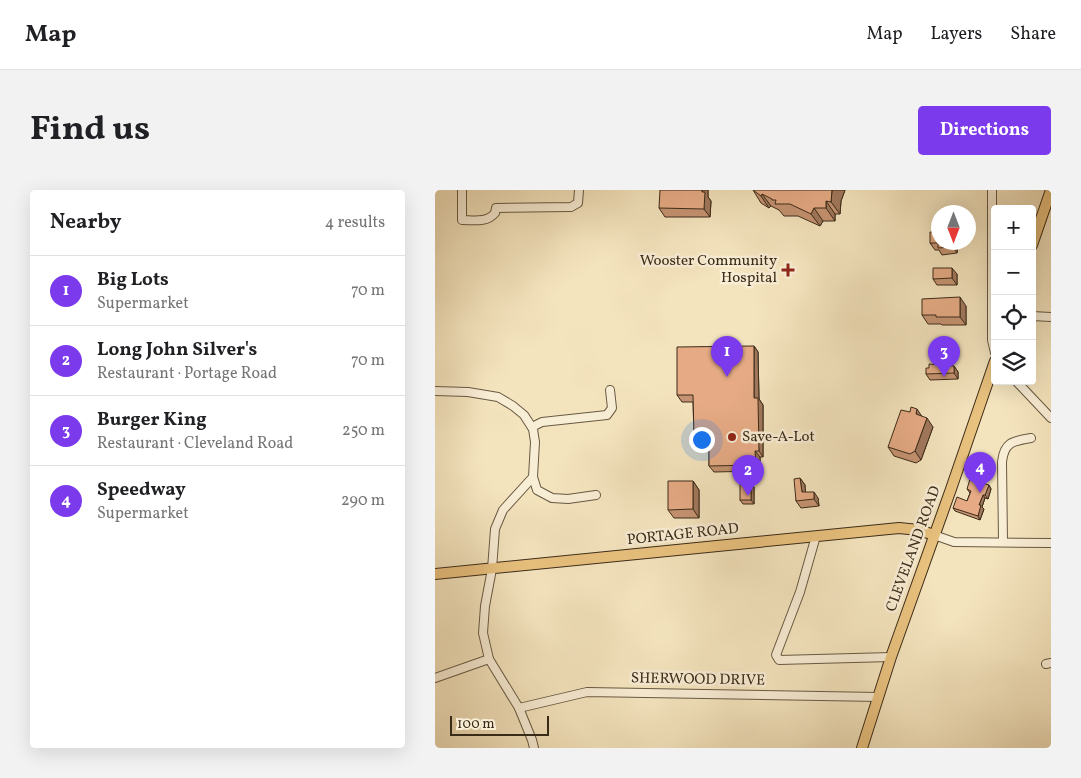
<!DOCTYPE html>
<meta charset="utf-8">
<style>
:root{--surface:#fff;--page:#f2f2f2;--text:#202124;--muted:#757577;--line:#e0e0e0;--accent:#7c3aed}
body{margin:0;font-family:Vollkorn,serif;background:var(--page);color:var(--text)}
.controls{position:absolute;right:15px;top:15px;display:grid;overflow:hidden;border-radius:5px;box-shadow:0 5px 20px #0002}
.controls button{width:45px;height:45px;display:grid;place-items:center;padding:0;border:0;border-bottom:1px solid var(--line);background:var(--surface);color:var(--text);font:25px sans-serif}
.compass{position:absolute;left:496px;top:15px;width:45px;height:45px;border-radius:50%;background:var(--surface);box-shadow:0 5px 20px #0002;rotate:180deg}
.scale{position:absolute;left:15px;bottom:12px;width:99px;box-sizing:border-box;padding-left:5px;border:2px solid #3a2b18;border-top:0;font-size:14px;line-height:18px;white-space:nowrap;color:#3a2b18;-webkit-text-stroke:4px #f8edd5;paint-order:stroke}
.you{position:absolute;left:266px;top:249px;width:18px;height:18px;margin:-12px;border:4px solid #fff;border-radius:50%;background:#1a73e8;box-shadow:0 0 0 8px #1a73e833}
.badge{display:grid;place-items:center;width:32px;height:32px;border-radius:50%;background:var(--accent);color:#fff;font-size:16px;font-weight:700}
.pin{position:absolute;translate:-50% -41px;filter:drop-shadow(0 1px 2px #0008)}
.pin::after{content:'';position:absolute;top:26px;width:18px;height:15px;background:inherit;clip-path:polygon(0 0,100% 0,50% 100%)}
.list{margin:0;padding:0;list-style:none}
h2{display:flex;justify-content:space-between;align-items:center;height:65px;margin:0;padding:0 20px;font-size:21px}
h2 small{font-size:16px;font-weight:400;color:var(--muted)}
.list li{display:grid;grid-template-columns:32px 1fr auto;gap:15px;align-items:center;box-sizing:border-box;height:70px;padding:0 20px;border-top:1px solid var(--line)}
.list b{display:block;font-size:19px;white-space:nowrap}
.list p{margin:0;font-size:16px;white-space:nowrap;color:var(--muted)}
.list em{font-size:16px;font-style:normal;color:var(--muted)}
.icon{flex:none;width:28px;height:28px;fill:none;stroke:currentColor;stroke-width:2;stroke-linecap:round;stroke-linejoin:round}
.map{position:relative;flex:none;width:616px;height:558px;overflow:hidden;border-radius:5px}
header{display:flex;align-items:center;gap:30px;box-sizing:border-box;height:70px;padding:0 25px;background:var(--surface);border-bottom:1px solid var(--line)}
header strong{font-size:24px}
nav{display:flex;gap:28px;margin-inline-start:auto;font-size:18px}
.intro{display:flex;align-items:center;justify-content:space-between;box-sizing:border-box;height:120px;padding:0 30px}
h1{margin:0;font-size:35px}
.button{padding:12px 22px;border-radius:5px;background:var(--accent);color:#fff;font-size:18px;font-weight:700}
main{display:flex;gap:30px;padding:0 30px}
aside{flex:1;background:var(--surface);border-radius:5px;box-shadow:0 5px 20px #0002}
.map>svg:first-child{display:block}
</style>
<header>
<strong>Map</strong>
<nav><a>Map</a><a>Layers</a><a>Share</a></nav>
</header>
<div class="intro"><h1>Find us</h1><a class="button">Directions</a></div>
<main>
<aside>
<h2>Nearby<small>4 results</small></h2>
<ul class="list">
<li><span class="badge">1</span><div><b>Big Lots</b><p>Supermarket</p></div><em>70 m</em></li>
<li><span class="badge">2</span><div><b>Long John Silver's</b><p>Restaurant · Portage Road</p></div><em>70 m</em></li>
<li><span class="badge">3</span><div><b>Burger King</b><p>Restaurant · Cleveland Road</p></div><em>250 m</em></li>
<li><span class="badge">4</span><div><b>Speedway</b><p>Supermarket</p></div><em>290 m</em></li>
</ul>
</aside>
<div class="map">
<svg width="616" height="558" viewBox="0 0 616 558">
<rect width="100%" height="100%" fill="#f4e4be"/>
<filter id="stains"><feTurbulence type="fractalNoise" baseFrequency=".004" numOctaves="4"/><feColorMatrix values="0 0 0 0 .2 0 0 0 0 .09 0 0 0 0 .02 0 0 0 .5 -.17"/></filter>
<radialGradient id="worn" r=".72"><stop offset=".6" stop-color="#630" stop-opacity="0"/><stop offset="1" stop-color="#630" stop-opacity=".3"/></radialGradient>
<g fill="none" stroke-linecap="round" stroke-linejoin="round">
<defs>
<g id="minor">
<path d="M27,0v30c11,0 25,3 33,-7l1,-5 75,-1 7,-4 1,-13"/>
<path d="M557,0v150l3,13"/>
<path d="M597,126l19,1"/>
<path d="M581,191l35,37"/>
<path d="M0,201l33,1 30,5 15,9 11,9 9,14 2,13 -2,35 -30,33 -8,19 -3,40 -7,37 -2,27 6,26 30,49 13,32 2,8"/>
<path d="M97,237l10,-5 65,-7 5,-7 -2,-18"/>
<path d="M98,287l4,13 15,8 16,1 28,-4"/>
<path d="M499,345l20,7 97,1"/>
<path d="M381,346l-16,56 -24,63 3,5 112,-3"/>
<path d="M568,352l-1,-80c2,-20 11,-21 29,-24"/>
<path d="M611,474l5,-1"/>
<path d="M0,488l54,-19"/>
<path d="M84,518l68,-16 292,5"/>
</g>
<g id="major">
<path d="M597,55l19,-55"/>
<path d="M0,384l464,-46 20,2 15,5"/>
<path d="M427,558l29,-91 60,-168 44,-128"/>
</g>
</defs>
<use href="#minor" stroke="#685942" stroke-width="10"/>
<use href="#major" stroke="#3a2b18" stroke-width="12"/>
<use href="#minor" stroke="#f8edd5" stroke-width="8"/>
<use href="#major" stroke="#eac27f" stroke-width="10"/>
</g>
<g fill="#c69372" stroke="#3a2b18">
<path d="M273,0v7l3,4 -1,16h-45l-6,-9z"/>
<path d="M318,0h92l-4,11 -1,13h-5v7h-12l-3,5 -22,-10h-14l-5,-6 -8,-4 -2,2 -8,-5z"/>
<path d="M504,52h19l-1,11 -15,2 -3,-5h-4l-5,-7z"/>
<path d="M522,84v11h-20l-4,-6z"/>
<path d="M531,116v19h-24l-1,-1h-13l-6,-9z"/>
<path d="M319,156l4,6 1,47 4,6v52h-3v14l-46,1 -5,-6v-23l-11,1 -4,-7 -1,-35h-11l-5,-7z"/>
<path d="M519,176l4,6v7l-28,1 -4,-6 3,-6z"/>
<path d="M487,226l11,11 -12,33 -5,3 -22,-7 -6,-9z"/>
<path d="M365,288l5,7v7l13,6 1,8 -18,2 -5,-7z"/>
<path d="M258,291l6,9v28h-25l-6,-8z"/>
<path d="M554,295l2,4 -3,10 -3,-1 -3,9 2,2 -4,11 -25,-9 -2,-3 14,-7 3,-8 -3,-4z"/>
<path d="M319,297v17h-11l-3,-4z"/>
</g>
<g fill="#a1785d" stroke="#3a2b18">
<path d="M267,0h6v7l3,4 -1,16 -6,-8z"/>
<path d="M397,0h13l-4,11 -1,13 -9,-12z"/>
<path d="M327,4l9,12 -2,2 -8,-12z"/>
<path d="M391,11l9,13v7l-9,-13z"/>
<path d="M379,18l9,13 -3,5 -9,-12z"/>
<path d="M518,52h5l-1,11 -4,-6z"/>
<path d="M517,78l5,6v11l-5,-7z"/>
<path d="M525,107l6,9v19l-6,-8z"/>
<path d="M319,156l4,6 1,47 4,6v52l-4,-6 -5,-53z"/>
<path d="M519,176l4,6v7l-4,-6z"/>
<path d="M482,219l6,9 -7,-4z"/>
<path d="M492,228l6,9 -12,33 -6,-9z"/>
<path d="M320,261l5,6v14l-4,-6z"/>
<path d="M365,288l5,7 1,13 -4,-6z"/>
<path d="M258,291l6,9v28l-6,-9z"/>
<path d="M316,293l3,4v17l-3,-4z"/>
<path d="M554,295l2,4 -3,10 -3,-4z"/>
<path d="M379,302l4,6 1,8 -5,-7z"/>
<path d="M548,305l2,3 -3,9 2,2 -4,11 -2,-4 1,-11z"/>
</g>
<g fill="#e6ab85" stroke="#3a2b18">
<path d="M225,0h42v2h3l-1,17 -45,-1z"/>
<path d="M318,0h79l-1,12 -5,-1v7h-12l-3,6 -21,-10h-15l1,-4h-4v-1l-10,-5 -1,2z"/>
<path d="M500,39l4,1v12h14v5l-15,1v-5h-8v-11h5z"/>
<path d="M498,78h19v10l-19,1z"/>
<path d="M525,107v20h-24v-2h-14v-16z"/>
<path d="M319,156v52h4l1,53h-4l1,14 -47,1v-29h-15l-1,-42h-16v-48z"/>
<path d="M494,174l25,2v7l-28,1v-6h3z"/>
<path d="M476,217l6,2 -1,5 11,4 -12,33 -5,3 -22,-7 13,-37 9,2z"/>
<path d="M365,288l2,14h12v7l-18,2 -2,-22z"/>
<path d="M535,289l19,6 -4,10h-2l-4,10h2l-3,11 -25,-8 4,-11 10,4 4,-10 -4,-2z"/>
<path d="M233,291h25v28l-25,1z"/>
<rect x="305" y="293" width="11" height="17"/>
</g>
<g fill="#8f2418" stroke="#f8edd5" stroke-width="2">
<path d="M350.5 72.5h5v5h5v5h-5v5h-5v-5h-5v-5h5z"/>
<circle cx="297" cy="247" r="5"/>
</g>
<g text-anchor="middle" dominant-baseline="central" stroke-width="5" stroke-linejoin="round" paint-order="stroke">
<g font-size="15" fill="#3a2b18" stroke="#f8edd5" text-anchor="end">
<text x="342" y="71">Wooster Community<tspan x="342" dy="17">Hospital</tspan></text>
<text x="307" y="247" text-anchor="start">Save-A-Lot</text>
</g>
<g font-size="15" fill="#3a2b18" stroke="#f8edd5">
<text transform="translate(248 345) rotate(-6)">PORTAGE ROAD</text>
<text transform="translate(479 359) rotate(-70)">CLEVELAND ROAD</text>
<text transform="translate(263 490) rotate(1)">SHERWOOD DRIVE</text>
</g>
</g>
<rect width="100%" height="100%" filter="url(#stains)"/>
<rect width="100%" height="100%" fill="url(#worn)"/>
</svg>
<div class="controls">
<button>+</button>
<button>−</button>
<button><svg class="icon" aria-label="locate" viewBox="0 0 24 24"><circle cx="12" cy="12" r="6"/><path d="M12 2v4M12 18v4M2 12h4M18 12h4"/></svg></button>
<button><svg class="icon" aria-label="layers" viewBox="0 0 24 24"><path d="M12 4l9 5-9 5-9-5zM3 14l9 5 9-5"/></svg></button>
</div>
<svg class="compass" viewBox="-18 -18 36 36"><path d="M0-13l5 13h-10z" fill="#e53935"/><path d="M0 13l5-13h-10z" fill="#757577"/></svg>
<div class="scale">100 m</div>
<div class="you"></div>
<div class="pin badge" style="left:292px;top:187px">1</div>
<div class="pin badge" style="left:313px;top:306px">2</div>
<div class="pin badge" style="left:509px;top:187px">3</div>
<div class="pin badge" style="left:545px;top:303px">4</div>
</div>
</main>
